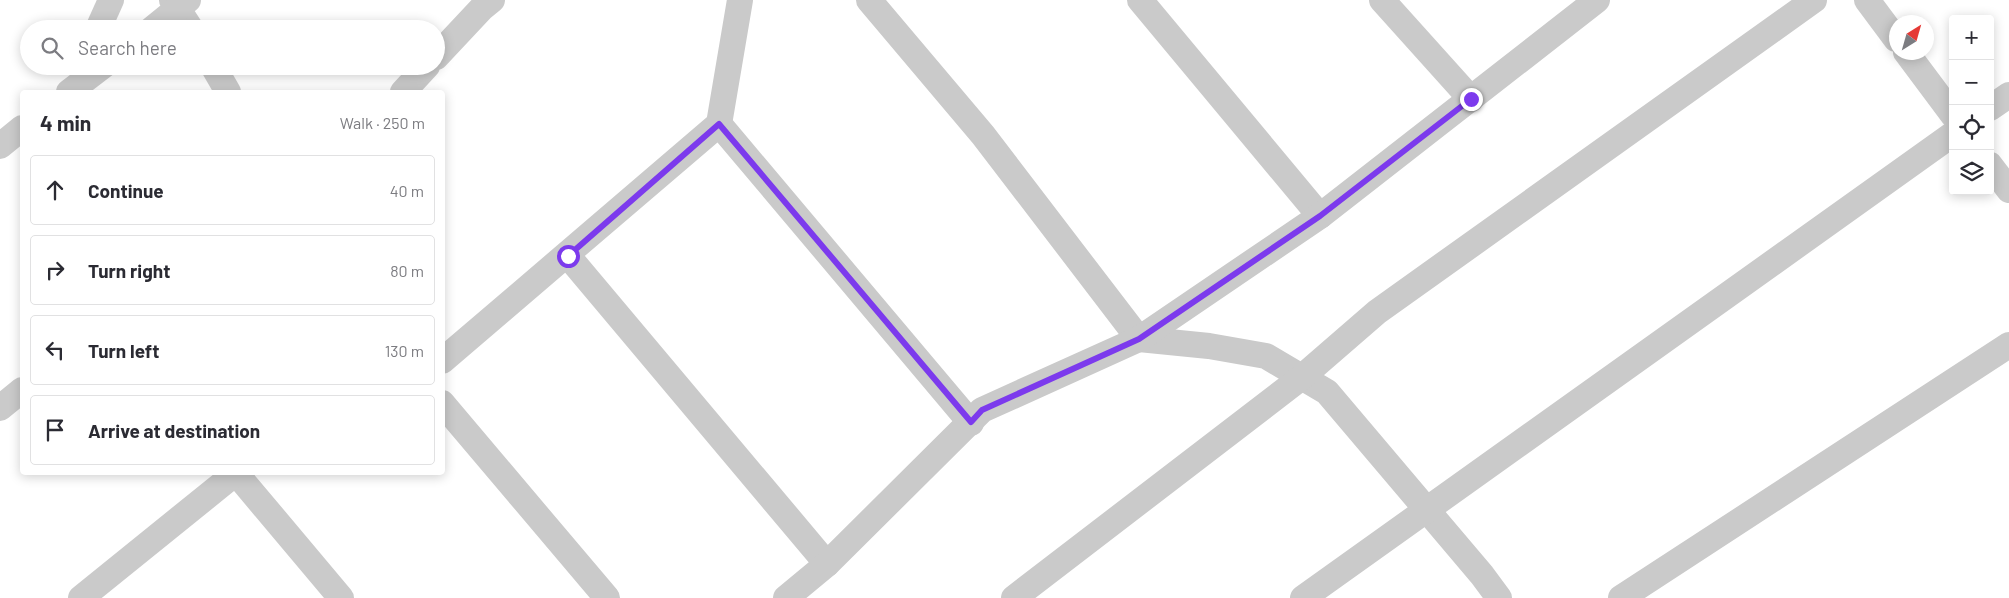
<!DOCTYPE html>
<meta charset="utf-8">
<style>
:root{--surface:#fff;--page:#f7f7f7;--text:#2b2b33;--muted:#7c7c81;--line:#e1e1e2}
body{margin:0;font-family:Barlow,sans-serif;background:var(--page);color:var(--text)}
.controls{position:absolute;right:15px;top:15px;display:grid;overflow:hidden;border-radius:5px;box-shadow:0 2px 12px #0003}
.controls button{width:45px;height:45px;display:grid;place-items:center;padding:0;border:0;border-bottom:1px solid var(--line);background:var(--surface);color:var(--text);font:25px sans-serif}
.compass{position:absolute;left:1889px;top:15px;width:45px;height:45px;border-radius:50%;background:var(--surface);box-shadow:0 2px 12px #0003;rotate:37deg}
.stop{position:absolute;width:15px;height:15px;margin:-11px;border:4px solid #7c3aed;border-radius:50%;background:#fff}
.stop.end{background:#7c3aed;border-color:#fff;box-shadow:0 1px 5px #0008}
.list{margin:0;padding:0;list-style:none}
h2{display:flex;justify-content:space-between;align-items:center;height:65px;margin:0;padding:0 20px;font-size:21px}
h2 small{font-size:16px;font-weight:400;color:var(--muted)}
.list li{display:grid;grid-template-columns:32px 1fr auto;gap:15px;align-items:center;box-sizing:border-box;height:70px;margin:0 10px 10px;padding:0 10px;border:1px solid var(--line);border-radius:5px}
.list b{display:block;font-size:19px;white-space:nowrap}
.list em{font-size:16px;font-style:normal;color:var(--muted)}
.icon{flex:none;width:28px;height:28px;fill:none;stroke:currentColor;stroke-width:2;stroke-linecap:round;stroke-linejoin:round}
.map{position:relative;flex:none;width:2009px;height:598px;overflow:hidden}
.search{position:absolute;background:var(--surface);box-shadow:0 2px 12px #0003;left:20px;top:20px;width:425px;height:55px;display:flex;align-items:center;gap:12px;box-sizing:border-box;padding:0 18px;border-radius:28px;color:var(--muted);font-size:19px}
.panel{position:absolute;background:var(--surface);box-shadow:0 2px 12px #0003;left:20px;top:90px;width:425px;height:385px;border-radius:5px}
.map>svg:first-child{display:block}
</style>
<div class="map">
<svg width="2009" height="598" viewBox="0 0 2009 598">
<rect width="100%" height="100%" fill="#fff"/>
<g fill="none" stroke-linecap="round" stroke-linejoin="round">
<g stroke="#cacaca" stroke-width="26">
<path d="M172,0l19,29"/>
<path d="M869,0l114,135 156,204 70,7 57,10 61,36 155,183 17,23"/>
<path d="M1140,0l180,216"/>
<path d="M1382,0l89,99"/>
<path d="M1867,0l29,39"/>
<path d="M98,29l13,-29"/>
<path d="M152,29l36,-29"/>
<path d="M1906,52l47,63"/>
<path d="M436,57l45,-48 11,-9"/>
<path d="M213,66l15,26"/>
<path d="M69,92l34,-26"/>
<path d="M403,92l24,-26"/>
<path d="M1990,108l19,-13"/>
<path d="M719,124l252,299"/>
<path d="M0,146l22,-18"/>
<path d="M1990,165l19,25"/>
<path d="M568,256l259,308"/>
<path d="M442,361l277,-237 21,-124"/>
<path d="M442,403l165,195"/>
<path d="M0,408l22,-18"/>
<path d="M235,472l106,126"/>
<path d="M81,598l156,-126"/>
<path d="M786,598l41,-34 155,-154 157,-71 181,-123 277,-216"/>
<path d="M1014,598l288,-221 75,-65 437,-312"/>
<path d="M1303,598l650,-464"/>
<path d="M1621,598l388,-253"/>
</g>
</g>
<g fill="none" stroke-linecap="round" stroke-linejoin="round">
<path stroke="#7c3aed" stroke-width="6" d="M568,256l151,-132 252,298 11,-12 157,-71 181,-123 151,-117"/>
</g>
</svg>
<div class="controls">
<button>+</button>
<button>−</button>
<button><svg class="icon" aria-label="locate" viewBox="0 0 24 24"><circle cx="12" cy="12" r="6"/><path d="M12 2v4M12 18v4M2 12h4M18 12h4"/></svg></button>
<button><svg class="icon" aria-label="layers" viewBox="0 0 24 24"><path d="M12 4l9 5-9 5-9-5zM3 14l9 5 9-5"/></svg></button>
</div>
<svg class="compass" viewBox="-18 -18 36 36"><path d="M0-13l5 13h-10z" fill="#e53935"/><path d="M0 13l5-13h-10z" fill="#7c7c81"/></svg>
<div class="stop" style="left:568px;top:256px"></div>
<div class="stop end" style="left:1471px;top:99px"></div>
<div class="search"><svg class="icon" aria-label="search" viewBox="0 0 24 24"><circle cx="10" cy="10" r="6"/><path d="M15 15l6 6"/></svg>Search here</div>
<section class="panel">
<h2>4 min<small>Walk · 250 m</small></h2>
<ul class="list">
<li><svg class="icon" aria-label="ahead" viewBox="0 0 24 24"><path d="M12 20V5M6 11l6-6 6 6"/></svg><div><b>Continue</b></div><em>40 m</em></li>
<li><svg class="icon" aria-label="right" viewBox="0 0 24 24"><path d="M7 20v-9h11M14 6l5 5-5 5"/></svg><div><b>Turn right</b></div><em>80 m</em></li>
<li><svg class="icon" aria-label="left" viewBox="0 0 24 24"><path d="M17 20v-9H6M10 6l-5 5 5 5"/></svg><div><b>Turn left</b></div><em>130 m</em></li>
<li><svg class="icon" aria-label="arrive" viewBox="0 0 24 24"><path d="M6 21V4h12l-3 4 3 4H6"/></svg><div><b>Arrive at destination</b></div></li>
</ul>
</section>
</div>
